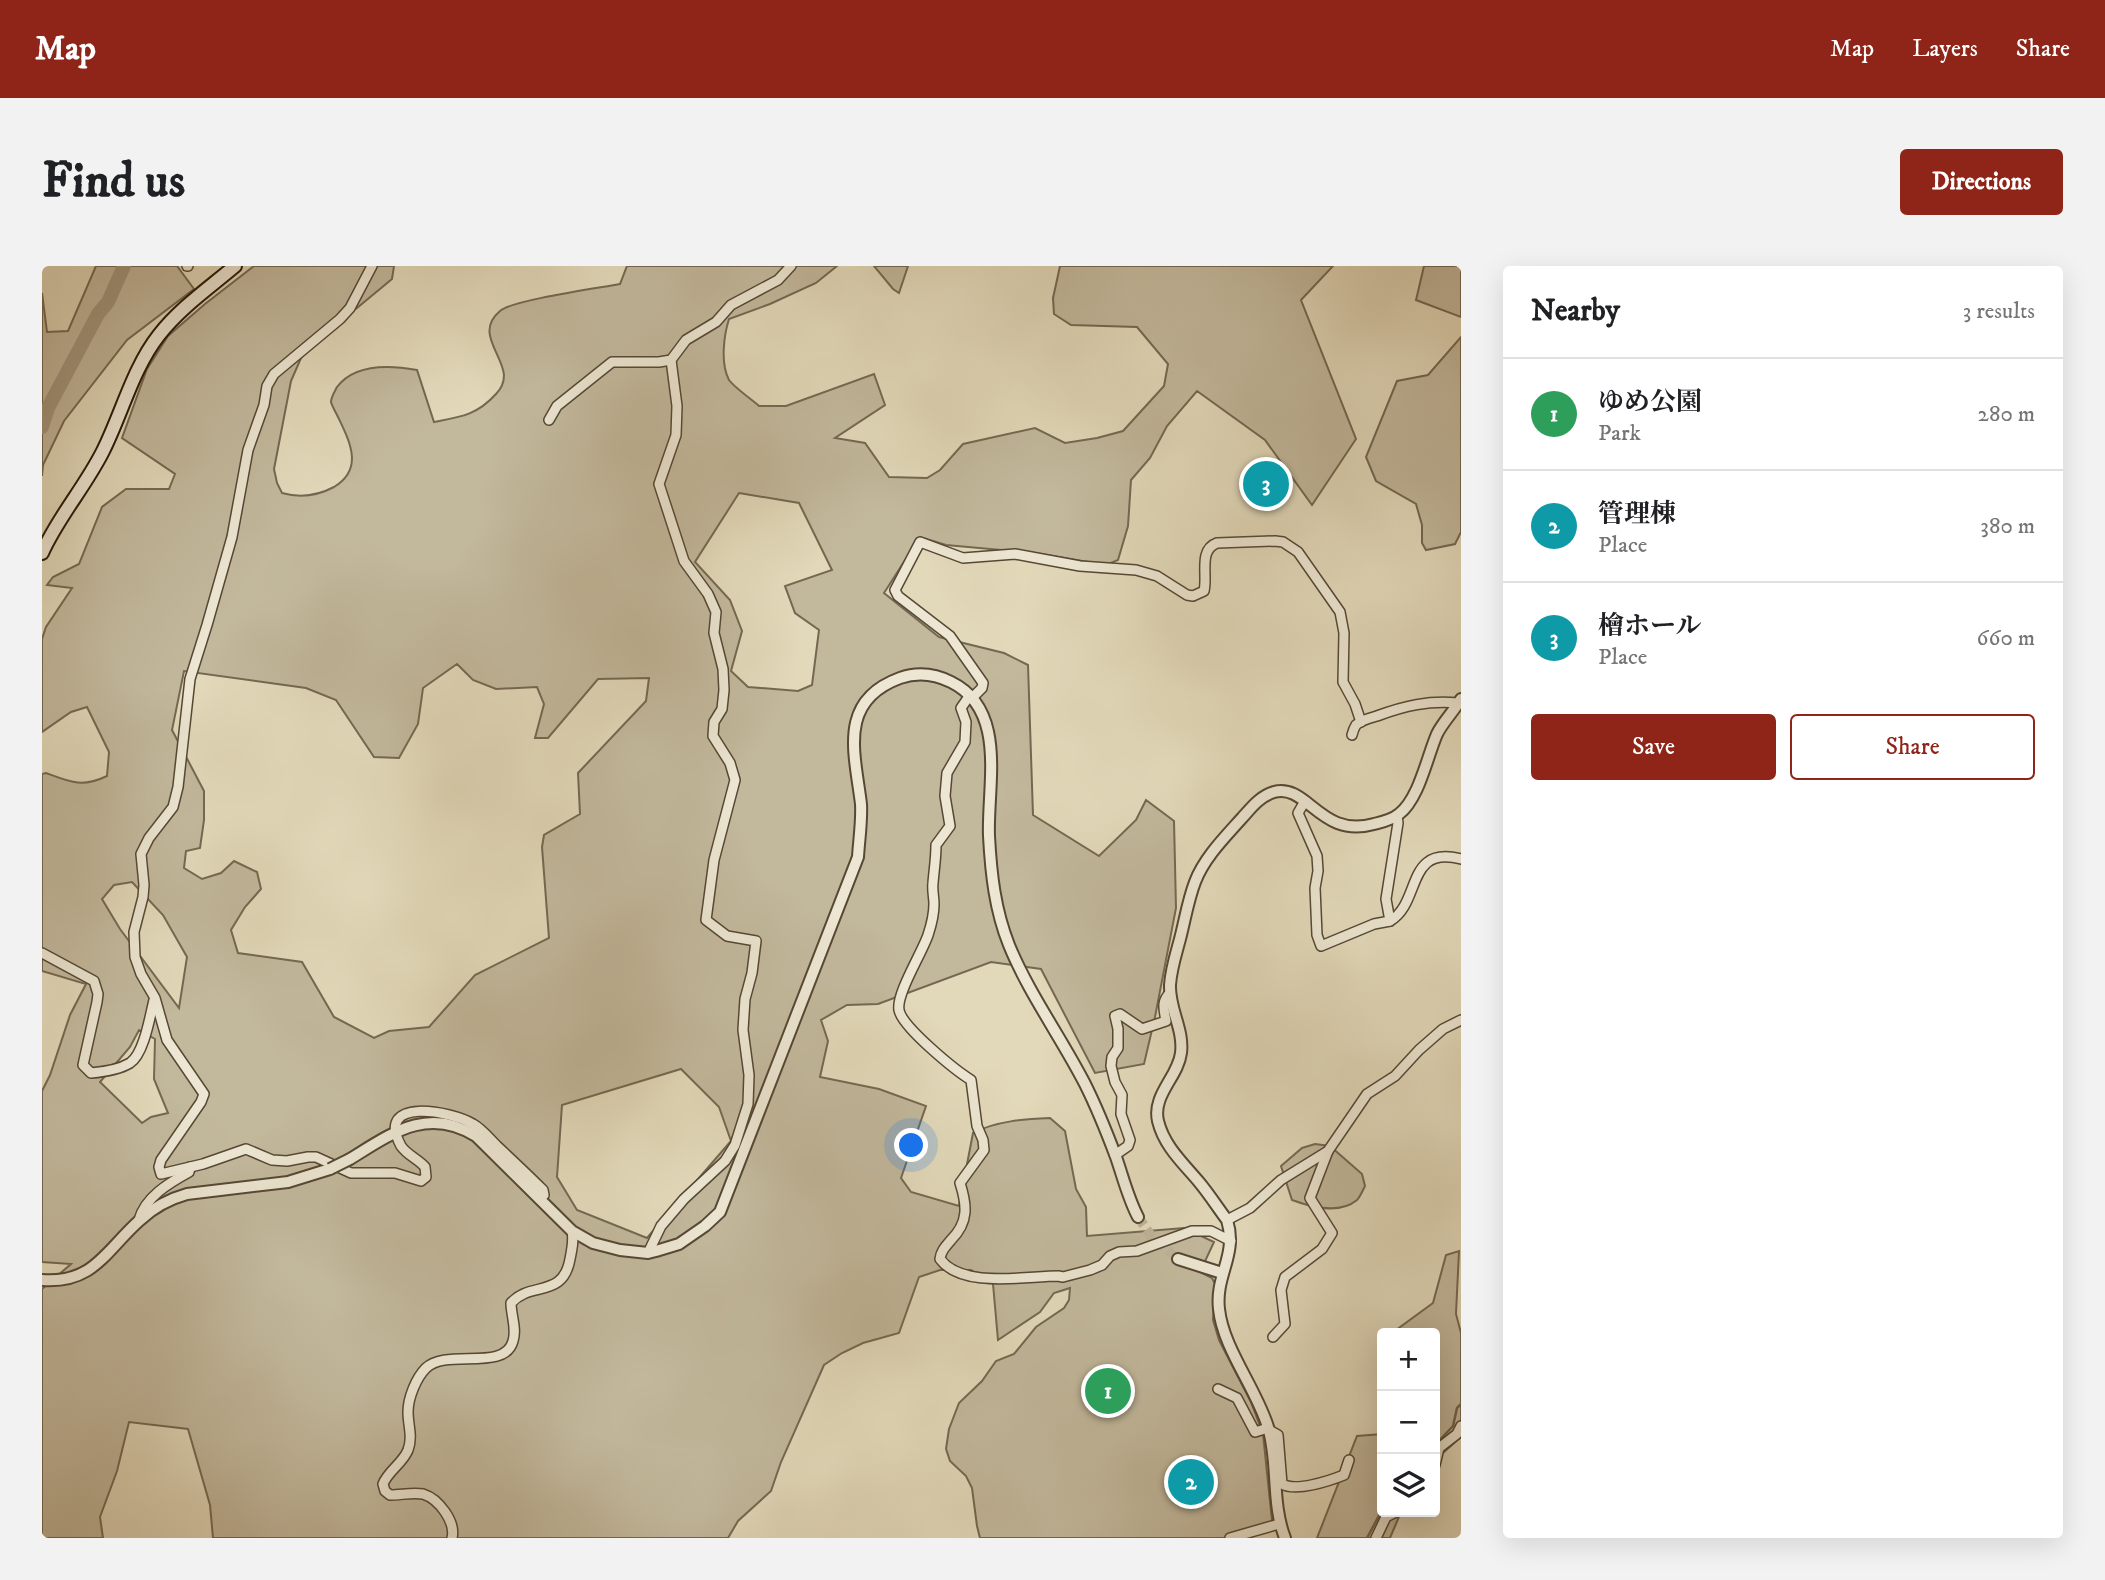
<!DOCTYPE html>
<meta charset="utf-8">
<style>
:root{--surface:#fff;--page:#f2f2f2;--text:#202124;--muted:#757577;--line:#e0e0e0;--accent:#8f2418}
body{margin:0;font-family:"IM FELL DW Pica","Noto Serif JP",serif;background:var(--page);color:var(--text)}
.controls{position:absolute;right:21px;bottom:21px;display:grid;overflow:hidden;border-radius:7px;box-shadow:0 7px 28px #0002}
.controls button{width:63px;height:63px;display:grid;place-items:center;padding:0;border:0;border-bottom:2px solid var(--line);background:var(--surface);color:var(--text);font:35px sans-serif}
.you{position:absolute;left:870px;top:880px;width:24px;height:24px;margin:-18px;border:5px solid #fff;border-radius:50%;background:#1a73e8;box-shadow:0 0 0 10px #1a73e833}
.badge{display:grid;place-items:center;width:46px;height:46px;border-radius:50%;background:var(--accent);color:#fff;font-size:23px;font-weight:700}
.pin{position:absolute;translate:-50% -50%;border:4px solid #fff;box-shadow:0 2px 7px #0006}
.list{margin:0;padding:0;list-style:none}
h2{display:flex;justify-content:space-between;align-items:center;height:91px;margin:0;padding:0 28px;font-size:30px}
h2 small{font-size:23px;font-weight:400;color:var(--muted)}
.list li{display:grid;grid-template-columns:46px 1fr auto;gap:21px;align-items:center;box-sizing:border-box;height:112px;padding:0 28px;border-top:2px solid var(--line)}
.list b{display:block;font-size:26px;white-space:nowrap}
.list p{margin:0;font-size:23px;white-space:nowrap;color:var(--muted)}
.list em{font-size:23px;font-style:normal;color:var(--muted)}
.actions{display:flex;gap:14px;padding:21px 28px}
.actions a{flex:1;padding:16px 0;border:2px solid var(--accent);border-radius:7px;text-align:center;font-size:24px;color:var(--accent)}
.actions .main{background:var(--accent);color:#fff}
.icon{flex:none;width:38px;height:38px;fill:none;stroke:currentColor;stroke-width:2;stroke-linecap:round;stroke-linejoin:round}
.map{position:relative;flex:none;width:1419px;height:1272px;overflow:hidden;border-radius:7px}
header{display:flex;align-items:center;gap:42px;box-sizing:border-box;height:98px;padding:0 35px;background:var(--accent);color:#fff}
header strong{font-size:33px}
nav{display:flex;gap:38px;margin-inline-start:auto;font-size:24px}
.intro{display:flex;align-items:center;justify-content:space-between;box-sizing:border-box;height:168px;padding:0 42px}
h1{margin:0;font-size:49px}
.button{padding:18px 32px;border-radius:7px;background:var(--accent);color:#fff;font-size:24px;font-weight:700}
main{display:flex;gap:42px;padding:0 42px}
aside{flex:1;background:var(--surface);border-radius:7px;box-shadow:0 7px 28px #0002}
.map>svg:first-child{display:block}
</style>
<header>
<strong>Map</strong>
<nav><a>Map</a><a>Layers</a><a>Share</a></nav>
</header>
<div class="intro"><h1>Find us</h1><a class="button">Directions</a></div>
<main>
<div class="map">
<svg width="1419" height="1272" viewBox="0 0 1419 1272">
<rect width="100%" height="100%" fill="#e2d9ba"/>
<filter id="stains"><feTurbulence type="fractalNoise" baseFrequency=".00286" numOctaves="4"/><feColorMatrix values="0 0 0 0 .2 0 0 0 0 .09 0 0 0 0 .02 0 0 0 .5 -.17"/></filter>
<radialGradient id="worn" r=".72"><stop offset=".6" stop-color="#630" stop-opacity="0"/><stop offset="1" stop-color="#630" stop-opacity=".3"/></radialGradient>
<g fill="#c2b89c" stroke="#746852" stroke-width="2" fill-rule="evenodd">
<path d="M54,0h81l17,23 -67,51 -63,81 -21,44 -1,11v-183l5,39 21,-1z"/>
<path d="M212,0h140l-2,13 -35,29 -30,20 -26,30 -10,23 -17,88 3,14 5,10c18,5 35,3 52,-6 30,-18 16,-45 4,-70 -2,-4 -6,-11 -7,-15 0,-5 4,-11 6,-15 18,-24 53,-22 80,-17l17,52c27,-5 43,-7 62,-28 5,-5 8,-11 8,-19 -2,-22 -29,-43 -4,-64 12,-11 99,-23 120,-27l7,-18h210l-21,17 -46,21 -41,15c-5,16 -9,44 0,61 5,7 22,19 30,26h27l88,-32 11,31 -50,33 30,5 24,34 38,1 13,-8 23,-26 72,-16 30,15 32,-5 26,-7 41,-45 4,-22 -31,-37 -66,-2 -17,-11 -1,-16 7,-32h273l-32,34 55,139 -44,66 -47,-65 -68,-49 -30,35 -17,32 -19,22 -3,46 -10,34 -12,5 -71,-12 -89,-8 -26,-8 -36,56 55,44 65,16 24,12 5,150 66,41 37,-36 10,-20 28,21 2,87 -21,109 -11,47 -49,9 -54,-104 -50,-7 -113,42 -31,1 -26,15 7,21 -8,36 59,12 47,17 -25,72 10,14 48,14 14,-73c23,-12 52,-14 77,-15l15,13 11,58 10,18 1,29 97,-8 30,14 -14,30 12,6 3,6 -2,36 6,20 32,62 12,32 10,96 -28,8h-265l-3,-12 -5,-38 -6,-12 -16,-15 -4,-12 3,-20 10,-26 23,-22 14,-20 18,-7 22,-27 28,-19 5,-8 1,-12 -16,5 -14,19 -42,28 -5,-56 -22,-14h-31l-21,7 -20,56 -36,10 -21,10 -18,12 -43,97 -10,29 -33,30 -10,17h-515l-3,-33 -22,-76 -59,-7 -12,49 -17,46 3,21h-61v-249l29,-25 -29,-2v-171l8,-16 20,-60 16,-31 -44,-13v-197l4,-1c24,9 36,15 61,3l2,-24 -22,-45 -16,5 -29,20v-93l4,-12 26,-39 -25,-3 6,-8 26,-13 23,-57 24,-18h43l6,-15 -53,-36 25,-69 21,-33 37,-32zM697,227l60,10 33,67 -47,16 10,27 24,17 -7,55 -14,6 -50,-4 -17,-16 11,-40 -12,-31 -35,-38zM415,398l16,16 23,9 41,-2 7,17 -9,34h13l50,-59 51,-1 -3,23 -68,72 2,41 -36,21 -2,12 7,91 -74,37 -46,52 -40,4 -15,7 -40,-21 -32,-55 -64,-9 -7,-23 14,-23 16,-18 -4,-17 -23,-11 -13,12 -19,6 -18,-11 2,-17 14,-3 4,-28v-29l-32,-61 12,-59 122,17 30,12 38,57 25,1 19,-34 5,-36zM90,616l31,33 24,42 -8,51 -59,-79 -18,-30 12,-14zM97,764l16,9 -1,40 14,34 -17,4 -9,6 -42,-41 30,-35zM639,803l38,38 12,34 -84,97 -70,-28 -20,-33 5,-72z"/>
<path d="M832,0h34l-9,27 -6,-4z"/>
<path d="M1382,0h37v51l-45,-17z"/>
<path d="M1419,71v195l-6,12 -29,6 -4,-7v-18l-6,-21 -40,-23 -10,-24 31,-76 31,-6z"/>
<path d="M1273,878l15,2 32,28 3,12c-2,4 -5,11 -8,14 -18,15 -46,7 -65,0l-11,-34 21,-18z"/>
<path d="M1417,985l-3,63 5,19v104l-26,23v-54l4,-4 -4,-4v-65h-43l41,-30 13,-48z"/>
<path d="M1340,1168v78h19l-11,26h-73l40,-102z"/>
</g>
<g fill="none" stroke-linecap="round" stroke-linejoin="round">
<g stroke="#71644f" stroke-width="2.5">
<path d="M1393,1179l18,-19 4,-18 4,-4"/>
<path d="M1325,1272l15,-28"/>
</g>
<path stroke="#a2977e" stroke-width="14" d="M0,161l6,-19 50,-94 10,-12 16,-36"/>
<path stroke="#bdb297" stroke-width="10" stroke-dasharray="10 5" stroke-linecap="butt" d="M1096,951l14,20 26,22"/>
<defs>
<g id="minor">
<path d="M145,0h1"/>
<path d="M330,0l-22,42 -10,11 -66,55 -7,12 -3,19 -16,45 -16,87 -25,88 -17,54 -12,108 -5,20 -24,31 -8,16 3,31 -1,12 -9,35 1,25 6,17 14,24 12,42 37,54 -3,8 -40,58 -2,7 2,7 42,-10 43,-15 26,11 15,1 21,-4h8l35,16h44l26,8 5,-4 -1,-10c-7,-8 -18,-12 -24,-21 -27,-50 50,-35 72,-22 9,5 16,14 24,22 15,14 31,29 46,44l1,5 -4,3"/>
<path d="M507,154l8,-14 55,-44h47l12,-2 15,-20 30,-18 15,-17 47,-25 13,-14"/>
<path d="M928,429l-9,13 5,14 -1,20 -18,31 -2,23 5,30 -14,19c0,14 -2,25 -3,38 -1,7 1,14 1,21 0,10 -3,22 -6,31 -6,18 -32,59 -29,75 3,17 56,60 72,70l6,46 6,14 1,10 -24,33c7,22 9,39 -9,57 -6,7 -10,11 -11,19 22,30 86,17 118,17l5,1 27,-7 12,-5 8,-9 9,-4 18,-1 55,-20h19l20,10"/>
<path d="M930,432l10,-10 1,-5 -33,-47 -52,-40 -3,-6 25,-48 43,16 52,-4 65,12 56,4 21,6 30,19 6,1 11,-5c4,-16 -6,-41 13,-48l58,-2 8,1 15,10 42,60 4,21 -1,49 12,22 6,18"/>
<path d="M1310,469c1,-4 2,-7 4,-10 5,-5 14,-7 21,-9 27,-10 52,-16 81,-13"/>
<path d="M1263,535l-7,12 19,43 1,15 -3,17 2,47 4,11 53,-22 16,-3 -4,-22 12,-76 -1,-7"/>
<path d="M1348,655c32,-19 15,-76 71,-62"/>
<path d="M0,687l52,28 4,13 -1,8 -14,63 8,8c12,-1 29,-4 39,-10 14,-9 20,-47 24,-63"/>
<path d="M1073,889l13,-9 2,-6 -9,-26 1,-19 -7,-13 -4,-16 1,-9 6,-9v-19l-3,-13 5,-2 22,15 24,-8c-2,-12 -5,-19 4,-28"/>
<path d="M97,954c6,-23 30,-37 50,-48l1,-5"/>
<path d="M1185,954l23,-12 31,-28 47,-29 39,-57 28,-18 24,-26 24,-21 18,-9"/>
<path d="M606,987l13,-27 23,-27 41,-38 10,-16 13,-41 1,-29 -6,-45 2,-31 7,-26 4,-32 -29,-5 -21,-16 8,-60 21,-80 -5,-17 -17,-27 1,-14 8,-13 2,-19 -1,-21 -9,-36 2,-21 -8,-18 -24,-33 -25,-77 17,-49 1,-29 -6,-46"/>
<path d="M1231,1071l12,-13 -4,-34 4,-13 37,-28 10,-16 -22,-35 18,-47"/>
<path d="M1176,1123l19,9 18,34 13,-4"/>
<path d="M1227,1164l9,5 4,49c14,8 47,-3 62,-9l5,-15"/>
<path d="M1393,1199l4,-17 18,-14 4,-8"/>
<path d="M410,1272c4,-16 -13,-39 -29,-44 -10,-2 -22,1 -33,1l-5,-4 -2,-7c5,-13 20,-21 25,-34 5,-14 0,-24 0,-38 0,-14 8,-34 18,-44 20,-20 79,4 87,-27 4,-12 -2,-26 -2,-38 19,-22 52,-4 59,-44 2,-10 4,-19 2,-28"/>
<path d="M1188,1272l49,-14"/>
<path d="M1334,1272l10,-21 10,-5"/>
</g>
<g id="tertiary">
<path d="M308,893c42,-26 78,-53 126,-23l96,95 21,12 27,7 28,3 8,-2 23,-7 26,-18 15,-14 138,-355c1,-17 4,-36 3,-53 -6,-50 -24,-103 39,-126 17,-6 35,-4 51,4 57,28 36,103 38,154 2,38 6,74 20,109 19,47 53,94 76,139 12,24 22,49 31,73 7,20 12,41 22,60"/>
<path d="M1136,993l44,14"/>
<path d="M0,1014c52,4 64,-30 98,-60 13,-12 29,-21 47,-26l101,-12 42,-13"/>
<path d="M1243,1272c-14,-36 -6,-75 -17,-111 -12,-39 -45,-79 -49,-118 -4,-34 19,-54 8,-89 -9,-12 -18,-26 -28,-38 -16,-19 -35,-36 -41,-61 -6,-26 20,-44 23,-68 3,-24 -12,-44 -11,-68 1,-16 6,-31 10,-46 5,-19 8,-39 15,-57 9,-24 30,-45 47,-64 9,-10 18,-22 32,-26 34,-9 46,47 100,32 8,-2 18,-4 25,-10 20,-15 28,-57 38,-80 6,-12 17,-23 24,-35"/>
</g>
<path id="secondary" d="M0,287c16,-36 43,-66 61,-102 19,-38 30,-83 56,-116 21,-27 50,-47 76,-69"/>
</defs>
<use href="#minor" stroke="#564835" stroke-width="12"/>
<use href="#tertiary" stroke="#564835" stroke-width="14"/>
<use href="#secondary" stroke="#271809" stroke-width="16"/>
<use href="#minor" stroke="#ece6d2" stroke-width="9"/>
<use href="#tertiary" stroke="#ece6d2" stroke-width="10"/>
<use href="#secondary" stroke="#ece6d2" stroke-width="12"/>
<defs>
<path id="tertiary-bridge" d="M288,903l20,-10"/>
</defs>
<use href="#tertiary-bridge" stroke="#564835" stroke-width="14" stroke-linecap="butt"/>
<use href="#tertiary-bridge" stroke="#ece6d2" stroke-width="10"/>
</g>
<rect width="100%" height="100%" filter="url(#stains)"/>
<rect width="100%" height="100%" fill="url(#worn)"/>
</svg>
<div class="controls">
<button>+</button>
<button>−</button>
<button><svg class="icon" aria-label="layers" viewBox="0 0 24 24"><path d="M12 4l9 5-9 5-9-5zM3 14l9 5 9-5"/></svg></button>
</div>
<div class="you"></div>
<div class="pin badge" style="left:1066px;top:1125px;background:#2e9e5b">1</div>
<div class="pin badge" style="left:1149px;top:1216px;background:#0f9aa8">2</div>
<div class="pin badge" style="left:1224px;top:218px;background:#0f9aa8">3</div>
</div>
<aside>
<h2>Nearby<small>3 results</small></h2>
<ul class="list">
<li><span class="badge" style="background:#2e9e5b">1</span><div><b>ゆめ公園</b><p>Park</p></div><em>280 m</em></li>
<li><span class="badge" style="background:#0f9aa8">2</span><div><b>管理棟</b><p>Place</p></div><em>380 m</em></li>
<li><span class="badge" style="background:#0f9aa8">3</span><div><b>檜ホール</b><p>Place</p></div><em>660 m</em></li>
</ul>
<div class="actions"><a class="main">Save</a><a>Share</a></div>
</aside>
</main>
